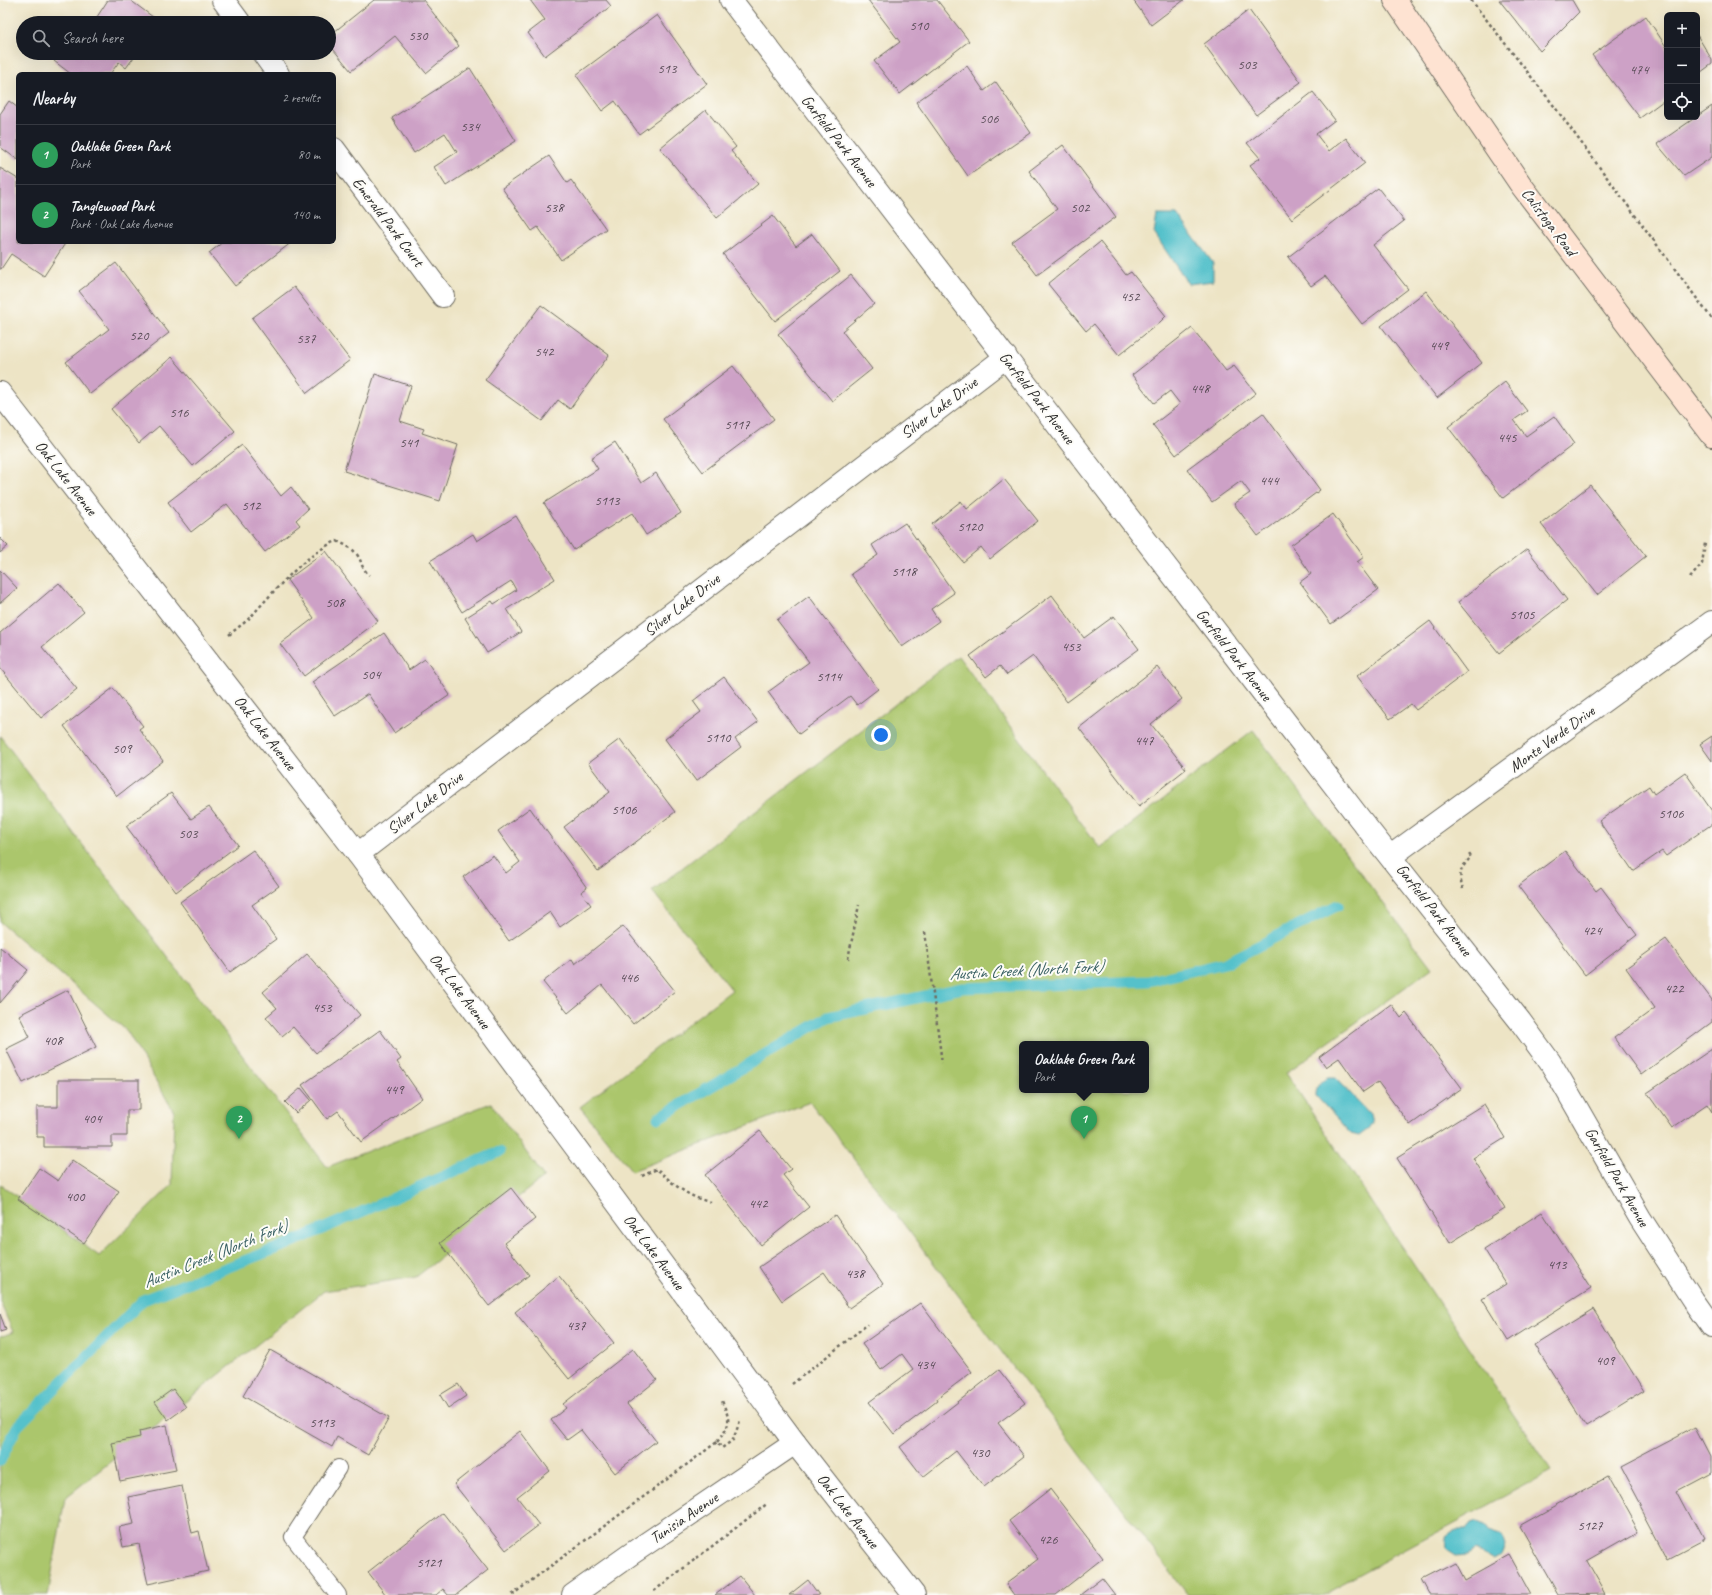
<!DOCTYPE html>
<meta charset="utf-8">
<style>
:root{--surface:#171b24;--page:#20242c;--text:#f1f3f6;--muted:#9ea1a6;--line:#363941;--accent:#1f6fb2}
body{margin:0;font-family:Caveat,sans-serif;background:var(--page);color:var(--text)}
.controls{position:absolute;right:12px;top:12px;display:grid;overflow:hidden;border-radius:6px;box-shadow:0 4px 16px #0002}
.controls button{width:36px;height:36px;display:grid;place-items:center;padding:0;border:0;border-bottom:1px solid var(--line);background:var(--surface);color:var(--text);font:20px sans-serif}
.you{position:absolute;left:881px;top:735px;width:14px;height:14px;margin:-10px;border:3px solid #fff;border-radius:50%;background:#1a73e8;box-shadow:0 0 0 6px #1a73e833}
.badge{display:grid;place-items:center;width:26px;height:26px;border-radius:50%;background:var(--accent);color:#fff;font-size:13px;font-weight:700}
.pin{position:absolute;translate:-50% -33px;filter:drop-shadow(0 1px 2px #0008)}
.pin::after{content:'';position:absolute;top:21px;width:14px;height:12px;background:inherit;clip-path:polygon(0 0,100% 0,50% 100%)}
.popup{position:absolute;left:1019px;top:1041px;width:130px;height:52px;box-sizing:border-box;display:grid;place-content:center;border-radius:6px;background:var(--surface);filter:drop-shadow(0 1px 3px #0005);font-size:13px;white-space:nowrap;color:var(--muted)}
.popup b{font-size:15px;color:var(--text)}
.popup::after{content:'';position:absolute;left:50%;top:100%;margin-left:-8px;border:8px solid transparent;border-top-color:var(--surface)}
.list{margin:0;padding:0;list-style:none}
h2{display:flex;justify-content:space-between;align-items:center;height:52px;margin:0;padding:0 16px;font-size:17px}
h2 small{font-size:13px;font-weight:400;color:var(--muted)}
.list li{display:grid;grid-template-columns:26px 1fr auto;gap:12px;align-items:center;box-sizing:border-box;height:60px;padding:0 16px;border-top:1px solid var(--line)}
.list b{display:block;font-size:15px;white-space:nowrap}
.list p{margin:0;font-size:13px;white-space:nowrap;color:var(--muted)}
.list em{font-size:13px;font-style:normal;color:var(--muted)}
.icon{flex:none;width:22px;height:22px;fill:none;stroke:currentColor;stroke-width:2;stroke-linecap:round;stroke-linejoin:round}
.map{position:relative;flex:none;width:1712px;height:1595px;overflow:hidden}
.search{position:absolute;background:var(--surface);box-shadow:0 4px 16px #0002;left:16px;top:16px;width:320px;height:44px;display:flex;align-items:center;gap:10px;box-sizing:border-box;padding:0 14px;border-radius:22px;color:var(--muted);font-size:15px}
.panel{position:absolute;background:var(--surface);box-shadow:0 4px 16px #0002;left:16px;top:72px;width:320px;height:172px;border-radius:6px}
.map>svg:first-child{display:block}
</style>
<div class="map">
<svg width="1712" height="1595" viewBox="0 0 1712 1595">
<rect width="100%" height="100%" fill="#fdfcf7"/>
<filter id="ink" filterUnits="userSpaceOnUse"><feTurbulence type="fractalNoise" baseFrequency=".025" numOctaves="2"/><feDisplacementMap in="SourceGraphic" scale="8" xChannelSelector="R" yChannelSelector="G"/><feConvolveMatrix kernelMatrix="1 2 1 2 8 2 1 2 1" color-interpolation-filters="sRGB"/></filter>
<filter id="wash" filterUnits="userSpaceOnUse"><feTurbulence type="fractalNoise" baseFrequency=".012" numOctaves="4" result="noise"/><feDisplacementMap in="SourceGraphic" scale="16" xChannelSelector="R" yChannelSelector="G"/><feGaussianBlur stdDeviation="0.9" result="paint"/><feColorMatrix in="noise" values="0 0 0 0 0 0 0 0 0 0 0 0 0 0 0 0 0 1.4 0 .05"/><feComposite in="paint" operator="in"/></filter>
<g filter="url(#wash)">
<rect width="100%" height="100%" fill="#ede4c5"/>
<g fill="#abc66c" stroke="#6b784c" fill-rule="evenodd">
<path d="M958,656l142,192 153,-118 179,238 -146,105 265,398 -230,124h-133l-378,-493 -178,69 -52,-64 152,-117 -80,-99zM1022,1044h124v46h-124z"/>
<path d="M0,736l327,431 164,-64 53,74 -128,100 -92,14 -259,207 -17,97h-48v-258l13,-5 -13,-30v-118l99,72 73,-71 2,-73 -47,-81 -127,-109z"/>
</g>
<g fill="#54c1cb" stroke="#40767b">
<path d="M1157,215h20l36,48v18l-25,3 -34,-51z"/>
<path d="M1328,1078h8l34,36 2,9 -5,7 -8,6 -8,-2 -35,-38c0,-10 3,-14 12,-18z"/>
<path d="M1478,1522l6,3 4,6 15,5 3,9 -4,10 -10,4 -16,-9 -9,5 -11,1 -9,-6 -1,-13 10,-7h11l5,-6z"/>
</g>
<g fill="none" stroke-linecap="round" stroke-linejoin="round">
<g stroke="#54c1cb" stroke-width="11">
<path d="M658,1118l170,-101 134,-29 187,-7 76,-18 113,-58"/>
<path d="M0,1461l17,-34 126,-127 145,-56 211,-92"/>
</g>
</g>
<g id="blocks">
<g fill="#cda1c6">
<path d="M108,0h22l31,23h-68z"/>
<path d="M374,0h49l36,46 -33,27 -31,-37 -44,35 -22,-27v-8z"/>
<path d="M530,0h76l5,6 -66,50 -17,-23 17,-13z"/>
<path d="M868,0h69l32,41 -69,53 -26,-33 26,-19z"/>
<path d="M1133,0h51l-33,25z"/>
<path d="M1499,0h73l7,12 -39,39z"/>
<path d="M1249,10l52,72 -45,33 -52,-71z"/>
<path d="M657,15l50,69 -68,50 -24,-33 -13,10 -26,-36z"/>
<path d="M1646,16l21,32v50l-27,20 -48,-63z"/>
<path d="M1697,35l15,25v4l-15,11z"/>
<path d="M60,53h77l-11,15 -7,-6 -9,12h-39l-17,-13z"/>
<path d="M967,66l17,25 12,-9 35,51 -63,43 -52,-74z"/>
<path d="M470,68l46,73 -70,45 -12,-19 23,-15 -12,-19 -31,20 -22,-35z"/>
<path d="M1313,92l22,28 -19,14 13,17 17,-13 19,25 -73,56 -42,-54 10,-7 -13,-15z"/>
<path d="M9,101l9,7v52l-18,-13v-33z"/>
<path d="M1712,106v51l-28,19 -27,-32z"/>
<path d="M706,110l30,37 -5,4 27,33 -41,34 -57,-70z"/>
<path d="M1063,145l53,72 -79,58 -25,-33 45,-33 -28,-38z"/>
<path d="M549,156l18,27 4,-3 35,49 -45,31 -23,-33 -6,4 -30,-43z"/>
<path d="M0,168l18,11v63h48l-22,34 -33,-22 -10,15h-1z"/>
<path d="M1378,188l26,33 -31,24 35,44 -46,35 -37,-48 -14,10 -23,-29z"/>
<path d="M773,216l23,30 16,-12 28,37 -65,50 -52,-67z"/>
<path d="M223,242h69l-57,44 -26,-33z"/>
<path d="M1100,242l26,33 5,-3 35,44 -6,6 -41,33 -25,-31 -8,7 -38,-47z"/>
<path d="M116,263l53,70 -79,61 -24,-32 43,-33 -30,-38z"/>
<path d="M851,275l23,29 -32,27 30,38 -40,32 -54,-67z"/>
<path d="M294,287l56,73 -43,33 -55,-75z"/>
<path d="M1426,291l56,72 -45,35 -56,-72z"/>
<path d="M541,305l68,50 -39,54 -12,-9 -16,21 -57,-41z"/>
<path d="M1192,328l34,43 8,-5 22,27 -80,62 -23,-30 27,-21 -10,-13 -16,12 -22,-28z"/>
<path d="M172,357l63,74 -42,35 -34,-40 -20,17 -28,-34z"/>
<path d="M733,366l41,53 -71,53 -40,-53z"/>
<path d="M375,374l36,12 -11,35 24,8 -2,4 36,12 -18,56 -96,-30z"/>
<path d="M1505,382l22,29 -13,9 12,16 28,-20 20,28 -71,54 -55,-71z"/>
<path d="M1263,413l57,77 -62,46 -24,-32 16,-11 -9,-12 -29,21 -25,-33z"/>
<path d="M615,442l26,41 15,-10 25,40 -35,22 -14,-22 -58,37 -30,-47 54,-34 -7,-11z"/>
<path d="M242,445l39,51 10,-9 17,22 -12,11 4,5 -35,27 -38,-48 -36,28 -23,-30z"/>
<path d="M1004,479l34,42 -48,38 -9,-12 -18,15 -31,-38 29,-23 6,8z"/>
<path d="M1590,485l56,71 -49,39 -56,-71z"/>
<path d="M1333,514l31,43 -7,5 21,28 -47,34 -31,-42 11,-8 -20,-29z"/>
<path d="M516,516l39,63 -48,30 14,23 -34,21 -22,-35 27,-17 2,3 22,-14 -5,-9 -49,31 -32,-51 43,-27 4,7z"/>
<path d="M905,523l49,70 -23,16 8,12 -37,26 -51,-73 27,-19 -6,-10z"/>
<path d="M0,538l8,8 -8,7z"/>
<path d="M1527,549l40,51 -68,53 -41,-51z"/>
<path d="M326,551l52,70 -74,55 -24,-32 34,-26 -27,-38z"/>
<path d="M0,570l17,18 -17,15z"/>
<path d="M59,583l25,29 -42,35 35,42 -36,29 -41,-50v-35z"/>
<path d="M1052,595l32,43 30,-22 25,33 -72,53 -34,-46 -26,19 -7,-9 -14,11 -16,-21z"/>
<path d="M809,596l69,93 -21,16 -7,-9 -51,38 -31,-42 41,-30 -32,-42z"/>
<path d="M1430,621l37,51 -51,38 -5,-6 -21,15 -33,-43z"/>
<path d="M384,633l25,37 16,-11 25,36 -56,38 -26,-39 -33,22 -23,-34z"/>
<path d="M1157,667l25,32 -31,25 35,45 -47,37 -60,-78z"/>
<path d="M724,677l34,45 -23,17 6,8 -45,34 -31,-42 36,-27 -8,-11z"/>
<path d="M113,688l30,38 -4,3 24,32 -46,35 -53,-70z"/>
<path d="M1712,736v25l-12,-17z"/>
<path d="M620,739l55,73 -77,59 -34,-44 46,-35 -22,-29z"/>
<path d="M1685,772l27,39v13l-46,32 -4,-5 -29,20 -34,-50 50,-35 5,8z"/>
<path d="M171,793l20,26 18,-12 29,38 -62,47 -50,-66z"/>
<path d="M530,808l57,80 -6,4 10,13 -31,22 -10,-15 -41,29 -46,-64 30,-22 13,18 14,-11 -22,-31z"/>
<path d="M253,850l26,36 -27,19 24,34 -46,33 -50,-70z"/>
<path d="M1565,851l31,40 5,-4 36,48 -52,40 -67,-89z"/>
<path d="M623,926l52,65 -42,33 -31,-39 -34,28 -25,-31 29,-23 3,5z"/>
<path d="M1666,939l46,61v22l-71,53 -27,-37 41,-30 -29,-40z"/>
<path d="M0,947l28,23 -28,33z"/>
<path d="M307,954l53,61 -44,38 -23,-26 -11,9 -16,-19 11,-9 -14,-16z"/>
<path d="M68,990l28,57 -73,36 -17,-34 24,-12 -11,-22z"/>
<path d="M1391,1004l10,14 5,-5 56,75 -52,37 -32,-43 -15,10 -24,-34 -13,9 -7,-10z"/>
<path d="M380,1030l21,29 -4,3 25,36 -61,44 -23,-31 -11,8 -25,-34z"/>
<path d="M1712,1049v63l-5,-8 -35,24 -25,-35z"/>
<path d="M58,1080h81v30h-12v26h-15v11h-68v-10h-7v-30h21z"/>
<path d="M301,1088l10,12 -15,13 -11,-11z"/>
<path d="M1484,1104l21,34 -32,20 32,51 -55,34 -53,-85z"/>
<path d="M760,1131l31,38 -8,6 26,32 -48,38 -56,-70z"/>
<path d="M72,1160l47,31 -35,52 -66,-44 21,-31 19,13z"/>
<path d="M511,1188l24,31 -31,24 25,32 -40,31 -49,-63z"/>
<path d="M1542,1212l49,76 -83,53 -26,-42 24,-15 -22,-35z"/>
<path d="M835,1215l48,69 -34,24 -25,-36 -42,29 -23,-34z"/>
<path d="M559,1276l55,67 -45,36 -54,-67z"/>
<path d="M920,1303l52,69 -36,27 1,2 -43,33 -25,-32 44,-33 -11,-15 -21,16 -19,-26z"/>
<path d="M1593,1309l51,82 -58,36 -51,-82z"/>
<path d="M0,1314l6,16 -6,2z"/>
<path d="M633,1349l24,31 -30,24 29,37 -41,32 -34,-43 -14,10 -16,-20 15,-12 -3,-4z"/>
<path d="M270,1350l119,68 -21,37 -31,-18 -5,10 -89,-51z"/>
<path d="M999,1370l26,33 -27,20 26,33 -40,31 -28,-36 -33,26 -23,-30z"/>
<path d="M458,1384l8,12 -18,12 -8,-13z"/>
<path d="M173,1389l13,18 -18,13 -13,-18z"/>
<path d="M167,1425l9,45 -56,11 -8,-38 28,-6 -1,-6z"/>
<path d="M1697,1426l15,29v18l-34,18 26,49 -36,19 -49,-92z"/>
<path d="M520,1431l30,40 -33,26 22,28 -33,25 -52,-66z"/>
<path d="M1607,1477l31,55 -51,29 19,33 -48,1 -39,-69z"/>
<path d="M182,1486l10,47 7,-2 9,40 -60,13 -9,-40 -16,3 -4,-20 15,-3 -6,-27z"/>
<path d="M1050,1489l53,69 -47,37h-42l-8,-11 32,-25 -29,-38z"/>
<path d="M443,1513l45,57 -32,25h-8l-5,-6 -7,6h-50l-18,-23z"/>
<path d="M1509,1555l22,40h-101l-8,-15 33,-17 9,17z"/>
<path d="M740,1576l15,19h-40z"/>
<path d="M1102,1578l13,17h-35z"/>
<path d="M808,1580l11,15h-30z"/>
</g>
</g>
</g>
<g filter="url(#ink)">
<use href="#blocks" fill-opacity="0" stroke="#6f6c61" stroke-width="1"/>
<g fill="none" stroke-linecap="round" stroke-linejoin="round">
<defs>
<path id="service" d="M338,1468l-45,69 45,58"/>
<g id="minor">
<path d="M223,0l17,23"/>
<path d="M731,0l629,819 160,202 30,41 16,27 74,129 53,82 19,27"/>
<path d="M263,53l15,21"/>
<path d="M334,149l109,147"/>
<path d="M0,393l358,461 437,589 119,152"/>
<path d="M358,854l648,-497"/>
<path d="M1391,856l321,-234"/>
<path d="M573,1595l58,-41 164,-111"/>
</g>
<path id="secondary" d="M1395,0l126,185 191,251"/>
</defs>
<use href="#service" stroke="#6f6c61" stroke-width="18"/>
<use href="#minor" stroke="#6f6c61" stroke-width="24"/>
<use href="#secondary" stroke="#6f6c61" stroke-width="24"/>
<g stroke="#6f6c61" stroke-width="2.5" stroke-dasharray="3 3" stroke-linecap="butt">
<path d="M1471,0l80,102 161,217"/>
<path d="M1690,578l12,-14 3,-21"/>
<path d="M229,635c9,-8 19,-14 26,-23 21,-23 53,-60 82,-71 8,4 16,7 21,15 5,8 2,10 11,19"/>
<path d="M1463,889c-5,-16 -3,-20 8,-32l-2,-3"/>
<path d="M925,932l17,131"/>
<path d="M848,959l11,-54"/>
<path d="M642,1176l15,-7c16,15 33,30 55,33"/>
<path d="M792,1384l76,-60"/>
<path d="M717,1442c14,-18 14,-20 5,-41"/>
<path d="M654,1591l114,-88"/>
<path d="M512,1595l205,-153 5,6 11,-8 7,-19"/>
</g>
<use href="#service" stroke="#fff" stroke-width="16"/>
<use href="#minor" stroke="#fff" stroke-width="22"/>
<use href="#secondary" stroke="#fee3d2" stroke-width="22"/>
</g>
</g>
<g text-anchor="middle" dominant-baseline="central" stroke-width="4" stroke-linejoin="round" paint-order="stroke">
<g font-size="14" fill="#544852">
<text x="919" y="25">510</text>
<text x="418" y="35">530</text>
<text x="1247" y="64">503</text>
<text x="667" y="68">513</text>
<text x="1639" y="69">474</text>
<text x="989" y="118">506</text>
<text x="470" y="126">534</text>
<text x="554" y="207">538</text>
<text x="1080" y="207">502</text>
<text x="1130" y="296">452</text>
<text x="139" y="335">520</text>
<text x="306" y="338">537</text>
<text x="1439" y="345">449</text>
<text x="544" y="351">542</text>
<text x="1200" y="388">448</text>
<text x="179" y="412">516</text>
<text x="737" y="424">5117</text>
<text x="1507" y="437">445</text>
<text x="409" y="442">541</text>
<text x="1269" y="480">444</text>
<text x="607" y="500">5113</text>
<text x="251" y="505">512</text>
<text x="970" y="526">5120</text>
<text x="904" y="571">5118</text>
<text x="335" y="602">508</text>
<text x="1522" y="614">5105</text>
<text x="1071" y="646">453</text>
<text x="371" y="674">504</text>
<text x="829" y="676">5114</text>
<text x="718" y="737">5110</text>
<text x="1144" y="740">447</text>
<text x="122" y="748">509</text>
<text x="624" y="809">5106</text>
<text x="1671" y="813">5106</text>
<text x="188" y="833">503</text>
<text x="1592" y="930">424</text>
<text x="629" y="977">446</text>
<text x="1674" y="988">422</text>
<text x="322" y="1007">453</text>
<text x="53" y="1040">408</text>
<text x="394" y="1089">449</text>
<text x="92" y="1118">404</text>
<text x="75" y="1196">400</text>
<text x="758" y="1203">442</text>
<text x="1557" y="1264">413</text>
<text x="855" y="1273">438</text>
<text x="576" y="1325">437</text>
<text x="1605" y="1360">409</text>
<text x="925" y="1364">434</text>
<text x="322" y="1422">5113</text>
<text x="980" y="1452">430</text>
<text x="1590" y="1525">5127</text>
<text x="1048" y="1539">426</text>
<text x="429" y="1562">5121</text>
</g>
<g font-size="16" fill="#2b2b2b" stroke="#fdfcf7">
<text transform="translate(839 141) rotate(52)">Garfield Park Avenue</text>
<text transform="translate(388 222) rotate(53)">Emerald Park Court</text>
<text transform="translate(1549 222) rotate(53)">Calistoga Road</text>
<text transform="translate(1037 398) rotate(52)">Garfield Park Avenue</text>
<text transform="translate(939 408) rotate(-37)">Silver Lake Drive</text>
<text transform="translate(66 478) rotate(52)">Oak Lake Avenue</text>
<text transform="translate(682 605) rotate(-38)">Silver Lake Drive</text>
<text transform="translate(1234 655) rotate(52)">Garfield Park Avenue</text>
<text transform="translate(265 733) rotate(52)">Oak Lake Avenue</text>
<text transform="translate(1552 739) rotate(-36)">Monte Verde Drive</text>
<text transform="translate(425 803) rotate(-38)">Silver Lake Drive</text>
<text transform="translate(1434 910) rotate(52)">Garfield Park Avenue</text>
<text transform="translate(460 991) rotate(53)">Oak Lake Avenue</text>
<text transform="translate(1617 1177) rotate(60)">Garfield Park Avenue</text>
<text transform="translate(654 1252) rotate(53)">Oak Lake Avenue</text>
<text transform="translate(848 1511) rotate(52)">Oak Lake Avenue</text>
<text transform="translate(684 1518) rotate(-34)">Tunisia Avenue</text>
</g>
<g font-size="17" font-style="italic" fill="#396063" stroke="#fdfcf7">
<text transform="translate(1026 970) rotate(-3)">Austin Creek (North Fork)</text>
<text transform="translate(215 1254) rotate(-22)">Austin Creek (North Fork)</text>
</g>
</g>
</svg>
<div class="controls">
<button>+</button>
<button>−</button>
<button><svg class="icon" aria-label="locate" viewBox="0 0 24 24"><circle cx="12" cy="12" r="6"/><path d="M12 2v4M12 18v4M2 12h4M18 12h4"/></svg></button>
</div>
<div class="you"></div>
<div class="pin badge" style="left:1084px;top:1139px;background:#2e9e5b">1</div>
<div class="popup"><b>Oaklake Green Park</b>Park</div>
<div class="pin badge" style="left:239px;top:1139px;background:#2e9e5b">2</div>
<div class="search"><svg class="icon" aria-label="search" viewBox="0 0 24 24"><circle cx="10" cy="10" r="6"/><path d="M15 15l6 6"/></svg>Search here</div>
<section class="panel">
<h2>Nearby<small>2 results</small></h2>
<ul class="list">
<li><span class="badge" style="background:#2e9e5b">1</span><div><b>Oaklake Green Park</b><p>Park</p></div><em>80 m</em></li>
<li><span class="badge" style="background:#2e9e5b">2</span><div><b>Tanglewood Park</b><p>Park · Oak Lake Avenue</p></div><em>140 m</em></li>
</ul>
</section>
</div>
